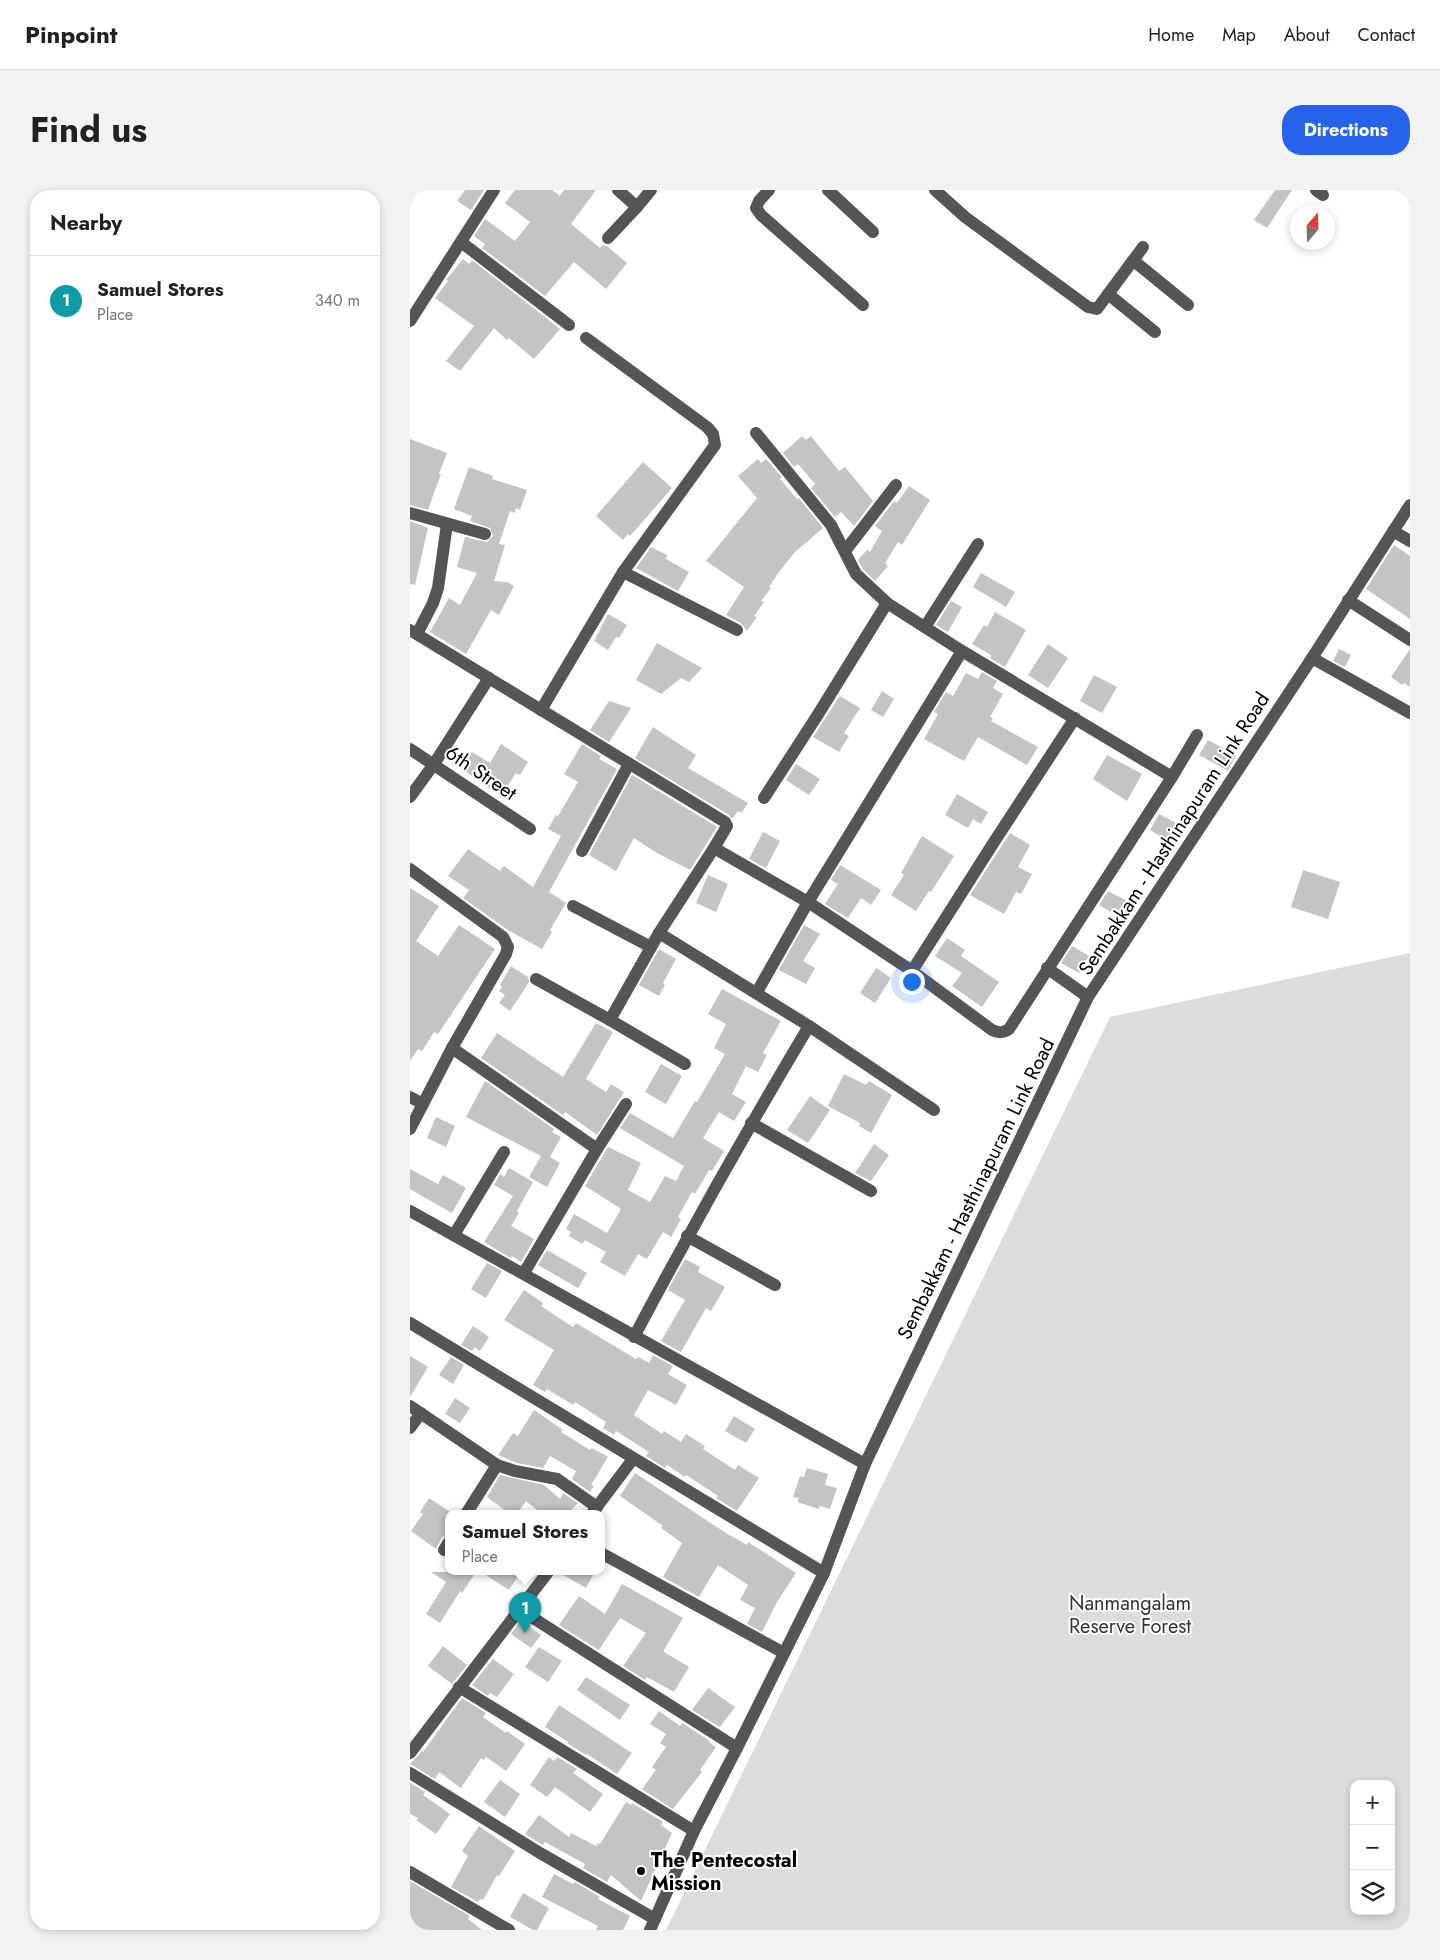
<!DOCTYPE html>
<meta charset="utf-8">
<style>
:root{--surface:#fff;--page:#f2f2f2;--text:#202124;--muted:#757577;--line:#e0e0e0;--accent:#2563eb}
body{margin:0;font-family:Jost,sans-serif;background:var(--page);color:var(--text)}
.controls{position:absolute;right:15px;bottom:15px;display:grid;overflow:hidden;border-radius:10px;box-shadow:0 2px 8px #0003}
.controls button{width:45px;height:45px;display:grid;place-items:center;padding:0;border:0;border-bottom:1px solid var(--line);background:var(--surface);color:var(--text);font:25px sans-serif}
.compass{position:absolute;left:880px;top:15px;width:45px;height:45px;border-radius:50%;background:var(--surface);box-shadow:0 2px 8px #0003;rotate:20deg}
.you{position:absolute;left:501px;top:791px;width:18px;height:18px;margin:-12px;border:4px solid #fff;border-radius:50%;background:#1a73e8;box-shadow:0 0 0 8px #1a73e833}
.badge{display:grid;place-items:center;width:32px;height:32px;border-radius:50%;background:var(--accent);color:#fff;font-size:16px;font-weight:700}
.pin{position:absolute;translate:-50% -41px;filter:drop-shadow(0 1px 2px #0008)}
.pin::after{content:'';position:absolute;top:26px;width:18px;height:15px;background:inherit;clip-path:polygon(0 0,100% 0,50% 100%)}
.popup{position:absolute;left:35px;top:1320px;width:160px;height:65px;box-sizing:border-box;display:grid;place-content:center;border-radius:10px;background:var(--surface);filter:drop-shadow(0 1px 4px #0005);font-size:16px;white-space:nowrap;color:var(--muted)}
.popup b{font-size:19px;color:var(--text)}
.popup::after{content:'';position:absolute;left:50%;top:100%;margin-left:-10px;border:10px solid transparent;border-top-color:var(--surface)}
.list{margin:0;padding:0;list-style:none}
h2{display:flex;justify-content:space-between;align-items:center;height:65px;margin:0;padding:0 20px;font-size:21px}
h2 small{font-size:16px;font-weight:400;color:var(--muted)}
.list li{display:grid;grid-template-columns:32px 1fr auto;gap:15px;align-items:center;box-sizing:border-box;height:90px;padding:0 20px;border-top:1px solid var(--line)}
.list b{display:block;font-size:19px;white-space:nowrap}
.list p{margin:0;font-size:16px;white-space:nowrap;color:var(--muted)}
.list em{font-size:16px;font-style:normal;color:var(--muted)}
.icon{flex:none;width:28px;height:28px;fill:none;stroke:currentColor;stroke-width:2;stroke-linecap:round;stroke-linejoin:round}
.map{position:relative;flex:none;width:1000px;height:1740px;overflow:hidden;border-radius:20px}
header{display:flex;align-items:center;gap:30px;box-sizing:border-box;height:70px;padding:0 25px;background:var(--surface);border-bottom:1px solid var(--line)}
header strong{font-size:24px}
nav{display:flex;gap:28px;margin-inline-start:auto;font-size:18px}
.intro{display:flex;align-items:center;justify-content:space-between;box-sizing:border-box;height:120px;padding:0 30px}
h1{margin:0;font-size:35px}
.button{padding:12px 22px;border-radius:20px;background:var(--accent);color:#fff;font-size:18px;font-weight:700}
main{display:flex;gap:30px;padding:0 30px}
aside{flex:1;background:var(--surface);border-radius:20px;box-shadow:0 2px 8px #0003}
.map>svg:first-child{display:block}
</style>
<header>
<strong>Pinpoint</strong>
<nav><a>Home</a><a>Map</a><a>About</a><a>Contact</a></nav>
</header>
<div class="intro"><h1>Find us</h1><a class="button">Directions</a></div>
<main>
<aside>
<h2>Nearby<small></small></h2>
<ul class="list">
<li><span class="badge" style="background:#0f9aa8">1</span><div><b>Samuel Stores</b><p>Place</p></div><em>340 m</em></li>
</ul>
</aside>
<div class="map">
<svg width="1000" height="1740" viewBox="0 0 1000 1740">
<rect width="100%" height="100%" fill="#fff"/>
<path fill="#dcdcdc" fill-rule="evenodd" d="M1000,763v977h-744l444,-913zM944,1594h37v127h-37z"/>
<g fill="#c4c4c4">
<path d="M55,0h19l-13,20 -14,-9z"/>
<path d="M105,0h37l8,6 4,-6h32l-25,34 29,24 3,-3 4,1 20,17 -21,26 -32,-27 -29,34 -63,-48 3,-4 -11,-8 11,-17 30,22 15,-19 -25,-19z"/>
<path d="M865,0h17l-25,38 -13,-8z"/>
<path d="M53,69l6,5 3,-4 88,69 -26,30 -25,-21 -2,2 -13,-12 -34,43 -14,-10 28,-35 -39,-28 13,-17 -2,-1z"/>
<path d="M392,246l4,4 5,-4 28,35 6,-4 28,34 -19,25 -13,-14 -6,5 -24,-29 4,-4 -17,-20 -4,3 -11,-14z"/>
<path d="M0,249l37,14 -8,21h2l-13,36 -18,-5z"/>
<path d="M348,269l3,4 5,-4 16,18 -2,2 17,20 2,-1 24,30 -28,24 -16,20 -10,15 2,1 -10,13 3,1 -10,14 3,1 -10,14 -6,-8 -15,-8 18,-28 -38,-26 51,-63 -19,-22z"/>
<path d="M233,272l29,26 -42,48 -2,-2 -5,6 -27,-24z"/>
<path d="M59,277l24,9 -1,3 35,11 -7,20 -4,-2 -1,5 -5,-2 -11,33 6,1 -11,36 13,1 7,4 -15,29 -8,-5 -25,44 -36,-22 19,-34 11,7 17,-32 -20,-6 8,-30 22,5 6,-6 -3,-8 -20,-7 2,-5 -18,-7z"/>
<path d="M499,296l21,14 -28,45 -4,-3 -13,21 3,3 -13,15 -12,-12 -5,-9 9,-10 3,2 12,-21 -7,-5 19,-25 3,2z"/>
<path d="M0,331l18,7 -13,57 -5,-1z"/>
<path d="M984,355l16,11v63l-44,-30z"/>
<path d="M241,357l16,8 -1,4 23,13 -11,19 -42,-23z"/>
<path d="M571,383l34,19 -9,15 -33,-20z"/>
<path d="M541,411l11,6 -14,25 -12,-7z"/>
<path d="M585,422l31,18 -21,37 -15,-9 1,-3 -19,-11 12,-19 3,2z"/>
<path d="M198,424l19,11 -8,13 -3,-1 -8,13 -14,-9z"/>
<path d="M247,453l45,25 -13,14 -8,-4 -20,16 -25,-14z"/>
<path d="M638,454l20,14 -20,30 -20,-13z"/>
<path d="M929,459l12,6 -6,12 -12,-6z"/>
<path d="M1000,459v38l-6,-4 -2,2 -11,-8z"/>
<path d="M572,482l15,9 -4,7 10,6 -13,23 3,1 -2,3 47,26 -11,18 -49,-28 -14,24 -40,-22 14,-25 -4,-2 12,-20 7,4 13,-23 12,6z"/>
<path d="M684,485l23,12 -15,26 -22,-12z"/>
<path d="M472,501l12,8 -11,18 -12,-7z"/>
<path d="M430,506l20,12 -16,25 5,3 -10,16 -26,-15z"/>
<path d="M199,511l22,7 -22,34 -19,-12z"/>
<path d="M243,537l43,28 -8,13 60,35 -7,10 -3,-2 -6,8 -3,-4 -94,-57z"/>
<path d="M798,550l28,15 -8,16 -29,-16z"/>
<path d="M91,554l27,18 -8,13 -4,-2 -15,23 -39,-27 10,-17 18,11z"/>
<path d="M172,554l19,12 -2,3 18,10 -68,123 17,11 -16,27 2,2 -10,17 -34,-19 -45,-32 6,-8 -21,-14 20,-27 32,22 4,-5 29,21 28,-51 -13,-7 8,-14 2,1 20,-34 -14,-8z"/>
<path d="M697,565l35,19 -15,27 -34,-22z"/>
<path d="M386,574l24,15 -11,16 -23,-15z"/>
<path d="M222,585l85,52 -27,43 -33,-17 -23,-15 -18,33 -27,-16z"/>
<path d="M547,604l31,18 -7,12 -8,-5 -5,9 -23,-13z"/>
<path d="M749,624l19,10 -10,17 -18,-11z"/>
<path d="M353,642l17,9 -14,27 -17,-9z"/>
<path d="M600,643l20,12 -12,22 14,7 -11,20 -5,-2 -12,22 -34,-19z"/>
<path d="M512,646l32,20 -23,36 -2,-1 -13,20 -25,-16 13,-20 -3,-2z"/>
<path d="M430,675l41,25 -10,15 -10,-7 -13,20 -23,-14 13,-20 -7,-4z"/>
<path d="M893,680l37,12 -12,37 -37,-12z"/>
<path d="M298,685l20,9 -12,28 -20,-9z"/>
<path d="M0,698l29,18 -23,35 22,15 21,-31 36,24 -57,85 -4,-2 -12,19 -4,-2 -8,12z"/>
<path d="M698,701l19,10 -9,15 -19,-11z"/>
<path d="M394,735l16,9 -17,27 12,7 -9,16 -27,-14z"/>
<path d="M537,748l18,12 -4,6 38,26 -17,25 -30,-21 10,-13 -27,-17z"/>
<path d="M662,756l17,10 -10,17 -18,-10z"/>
<path d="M249,759l17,10 -13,24 2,2 -6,11 -20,-11z"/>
<path d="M101,776l17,11 1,5 -19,29 -11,-8 6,-8 -6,-4 3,-4 -2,-2z"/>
<path d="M466,778l15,10 -16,25 -15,-10z"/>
<path d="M312,799l59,32 -18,32 4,2 -9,17 -12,-6 -14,28 14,8 -12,19 -15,-9 -16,26 21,13 -12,20 -3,-1 -14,24 -3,-2 -14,25 3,2 -10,18 -8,-5 -16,27 -9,-5 -13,22 -25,-14 6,-10 -21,-12 -3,4 -13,-8 2,-4 -5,-3 8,-15 33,19 13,-22v-3l-35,-22 23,-39 33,16 -13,27 22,12 15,-26 11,5 8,-15 -64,-38 10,-15 43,25 22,-37 2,1 28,-48 -11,-6 12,-24 -18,-10z"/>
<path d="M186,833l17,9 -27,47 20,13 5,-8 13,8 -27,43 -32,-23 -2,3 -82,-57 16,-25 66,44z"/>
<path d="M251,874l21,12 -16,28 -21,-12z"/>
<path d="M434,884l22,11 3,-4 23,14 -21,38 -12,-7 1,-3 -32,-17z"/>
<path d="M75,891l69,48 -2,3 9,5 -11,20 10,6 -13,24 -18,-10 12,-21 -75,-39z"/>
<path d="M400,906l20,14 -22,33 -21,-13z"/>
<path d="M26,927l19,9 -9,21 -19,-9z"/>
<path d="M464,954l15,11 -18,26 -16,-8z"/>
<path d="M99,978l24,14 -16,29 2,2 -8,13 23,13 -13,23 -9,-6 -1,2 -27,-16 29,-46 -19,-11 6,-11 4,3z"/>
<path d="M0,979l28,15 5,-9 23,13 -14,25 -42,-24z"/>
<path d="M137,1060l40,23 -9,15 -40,-23z"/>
<path d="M275,1069l15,8 -2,5 27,15 -14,24 -5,-3 -25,44 -20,-11 24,-41 -17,-10z"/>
<path d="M77,1073l15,8 -16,27 -15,-9z"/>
<path d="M114,1100l19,13 -2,3 32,21 3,-4 60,36 2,-2 11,6 4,-8 20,11 -5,8 19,11 -11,20 -28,-15 -14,25 28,19 2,-3 17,11 5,-8 19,12 -2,3 32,21 3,-5 21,13 -22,33 -21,-13 2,-2 -32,-21 -1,2 -18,-12 -2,3 -19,-12 3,-4 -33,-21 -2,4 -11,-7 3,-6 -31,-20 -2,3 -26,-16 -2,3 -12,-7 21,-35 -50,-30z"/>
<path d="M63,1136l16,11 -9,14 -5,-4 -3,4 -11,-6z"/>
<path d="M0,1166l18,11 -18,30z"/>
<path d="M41,1167l13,8 -11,19 -14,-9z"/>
<path d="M45,1208l15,10 -10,15 -15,-9z"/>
<path d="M124,1220l29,20 -2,2 29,18 2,-2 16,9 -17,28 3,1 -4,6 -18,-13 4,-8 -26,-15 -7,12 -26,-5 -19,-8 15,-22 5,3z"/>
<path d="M324,1226l21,13 -9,14 -21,-12z"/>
<path d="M397,1278l21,6 -3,11 12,3 -7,21 -10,-3 -1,3 -22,-7 2,-4 -6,-1 7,-21 4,1z"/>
<path d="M225,1283l91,60 21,12 1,-3 48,31 -19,29 -15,30 -15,-8 8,-16 -15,-8 8,-15 -30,-20 -19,32 -36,-20 19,-34 -21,-15 2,-2 -43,-30z"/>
<path d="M90,1285l44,10 16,14 3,-6 15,10 -11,11h-25l-16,-13 -9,13h-7l-23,-17z"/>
<path d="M19,1308l20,13v23l-7,3 -6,12 -25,-18 12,-17 -3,-2z"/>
<path d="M21,1382h45l-14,21 -2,-2 -20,32 -14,-9 20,-32z"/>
<path d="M71,1382h40l-12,18z"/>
<path d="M148,1382h37l-9,16z"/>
<path d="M212,1394l61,34 -19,32v2l25,15 -15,25 -27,-15 -2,3 -22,-14 23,-33 -26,-15 -21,32 -40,-25 20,-29 26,18z"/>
<path d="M111,1430l20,15 -10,13 -20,-14z"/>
<path d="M33,1456l24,19 -15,19 -24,-18z"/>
<path d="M129,1457l23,14 -14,21 -23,-15z"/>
<path d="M83,1469l21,15 -17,23 -7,-4 -2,3 -16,-11z"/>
<path d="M176,1487l44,28 -10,15 -43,-30z"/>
<path d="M298,1498l27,19 -15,20 -28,-17z"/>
<path d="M52,1508l24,15 -3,4 23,16 1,-2 18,13 -19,27 -20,-14 -2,3 -3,-2 -20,30 -22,-16 -4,7 -25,-15 12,-13 1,1z"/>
<path d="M149,1515l73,48 -15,21 -30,-20 -1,1 -19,-12 1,-1 -23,-15z"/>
<path d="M249,1521l21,15 2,-3 28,18 -1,1 7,5 -16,23 2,2 -29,37 -31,-20 14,-19 -4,-3 14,-20 -6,-4 6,-9 -16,-10z"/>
<path d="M139,1567l5,4 3,-4 20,12 -4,4 30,21 -13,18 -35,-25 -8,10 -17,-12z"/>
<path d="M90,1590l20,14 -15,23 -21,-15z"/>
<path d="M0,1593l15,9 -2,3 27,19 -14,20 -20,-14 2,-2 -8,-4z"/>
<path d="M216,1612l5,3 1,-2 31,19 -2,3 11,8 -31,68 -30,-26 -4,7 -24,-14 2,-4 -40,-22 -2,3 -18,-11 14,-19 30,22 2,-4 25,13 2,-3 2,1z"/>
<path d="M69,1636l36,25 -16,25 -2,-1 -14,25 -3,-1 -2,3 -27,-15 17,-31 -6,-5z"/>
<path d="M144,1684l19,10 2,-2 25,15 -2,2 32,17 -7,14h-27l2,-4 -56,-29z"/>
<path d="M0,1691l60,35 -2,3 14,11h-72z"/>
<path d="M113,1703l26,15 -12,22h-4l-23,-13z"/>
</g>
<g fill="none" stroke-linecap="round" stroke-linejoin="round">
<g stroke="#555" stroke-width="12">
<path d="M208,0l19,17 14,-17"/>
<path d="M359,0l-10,11 -3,7 5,7 102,90"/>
<path d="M418,0l45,42"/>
<path d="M525,0l30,27 123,90 9,2 46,-62"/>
<path d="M906,0l7,5"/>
<path d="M198,48l29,-31"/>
<path d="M51,52l108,83"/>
<path d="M724,71l54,44"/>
<path d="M698,104l47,38"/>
<path d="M0,131l84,-131"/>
<path d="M0,323l75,21"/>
<path d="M983,341l17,10"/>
<path d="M435,361l51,-66"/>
<path d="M213,382l114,58"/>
<path d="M938,410l62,40"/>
<path d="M515,437l53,-83"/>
<path d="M0,440l315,192 2,4 -13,22 94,54 104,69 80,59c7,3 11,3 17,-1l163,-252 -210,-126 -75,-48 -31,-29 -25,-49 -75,-92"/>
<path d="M7,444l16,-31 5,-15 9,-64"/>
<path d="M902,468l98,55"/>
<path d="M131,520l82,-138 92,-127 -2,-11 -6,-7 -121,-89"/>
<path d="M0,559l120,80"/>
<path d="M762,587l25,-42"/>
<path d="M0,607l24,-33 55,-86"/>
<path d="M354,608l53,-82 70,-113"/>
<path d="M172,661l47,-87"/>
<path d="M0,679l93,68 5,10 -2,7 -54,94 -42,81"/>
<path d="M163,716l78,41"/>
<path d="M249,743l150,93 125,84"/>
<path d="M637,778l41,29"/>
<path d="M502,781l82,-129 81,-124"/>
<path d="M126,789l74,41"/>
<path d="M347,802l51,-90 154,-251"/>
<path d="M42,858l145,101"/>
<path d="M275,874l-75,-44 49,-87 55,-85"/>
<path d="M0,907l13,7"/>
<path d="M341,933l120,68"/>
<path d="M0,1021l455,253"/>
<path d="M44,1045l50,-83"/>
<path d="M277,1046l88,49"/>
<path d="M114,1083l73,-124 29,-45"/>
<path d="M0,1133l414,250"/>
<path d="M224,1147c56,-106 114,-209 175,-311"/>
<path d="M0,1216l87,59 18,6 42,8 40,28"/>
<path d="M0,1238l11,-15"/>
<path d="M183,1322l40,-53"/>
<path d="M56,1324l31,-49"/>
<path d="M34,1360l5,-8"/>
<path d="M191,1363l183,100"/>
<path d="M109,1419l218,139"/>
<path d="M49,1497l235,144"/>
<path d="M0,1563l138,-181"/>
<path d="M0,1583l130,80 115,66"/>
<path d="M0,1682l99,58"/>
<path d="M240,1740l44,-99 43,-83 87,-175 41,-109 223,-467 224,-339 98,-153"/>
</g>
</g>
<circle fill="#000" stroke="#fff" stroke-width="2" cx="231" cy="1681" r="5"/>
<g text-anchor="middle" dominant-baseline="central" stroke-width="4" stroke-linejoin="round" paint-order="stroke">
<g font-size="20" fill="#000" stroke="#fff">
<text transform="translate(71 583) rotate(34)">6th Street</text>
<text transform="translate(764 644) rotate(-57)">Sembakkam - Hasthinapuram Link Road</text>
<text transform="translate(566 999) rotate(-64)">Sembakkam - Hasthinapuram Link Road</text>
</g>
<g font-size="20" fill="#333" stroke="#fff">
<text x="720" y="1413">Nanmangalam<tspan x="720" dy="23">Reserve Forest</tspan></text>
</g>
<g font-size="20" font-weight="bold" fill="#000" stroke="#fff" text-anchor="start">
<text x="241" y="1670">The Pentecostal<tspan x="241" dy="23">Mission</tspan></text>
</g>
</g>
</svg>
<div class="controls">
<button>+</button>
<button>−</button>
<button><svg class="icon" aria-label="layers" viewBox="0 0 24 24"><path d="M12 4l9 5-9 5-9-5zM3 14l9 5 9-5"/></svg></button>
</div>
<svg class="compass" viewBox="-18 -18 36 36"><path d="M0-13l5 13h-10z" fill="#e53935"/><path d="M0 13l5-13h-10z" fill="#757577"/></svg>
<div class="you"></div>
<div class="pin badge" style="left:115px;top:1443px;background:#0f9aa8">1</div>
<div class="popup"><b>Samuel Stores</b>Place</div>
</div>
</main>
